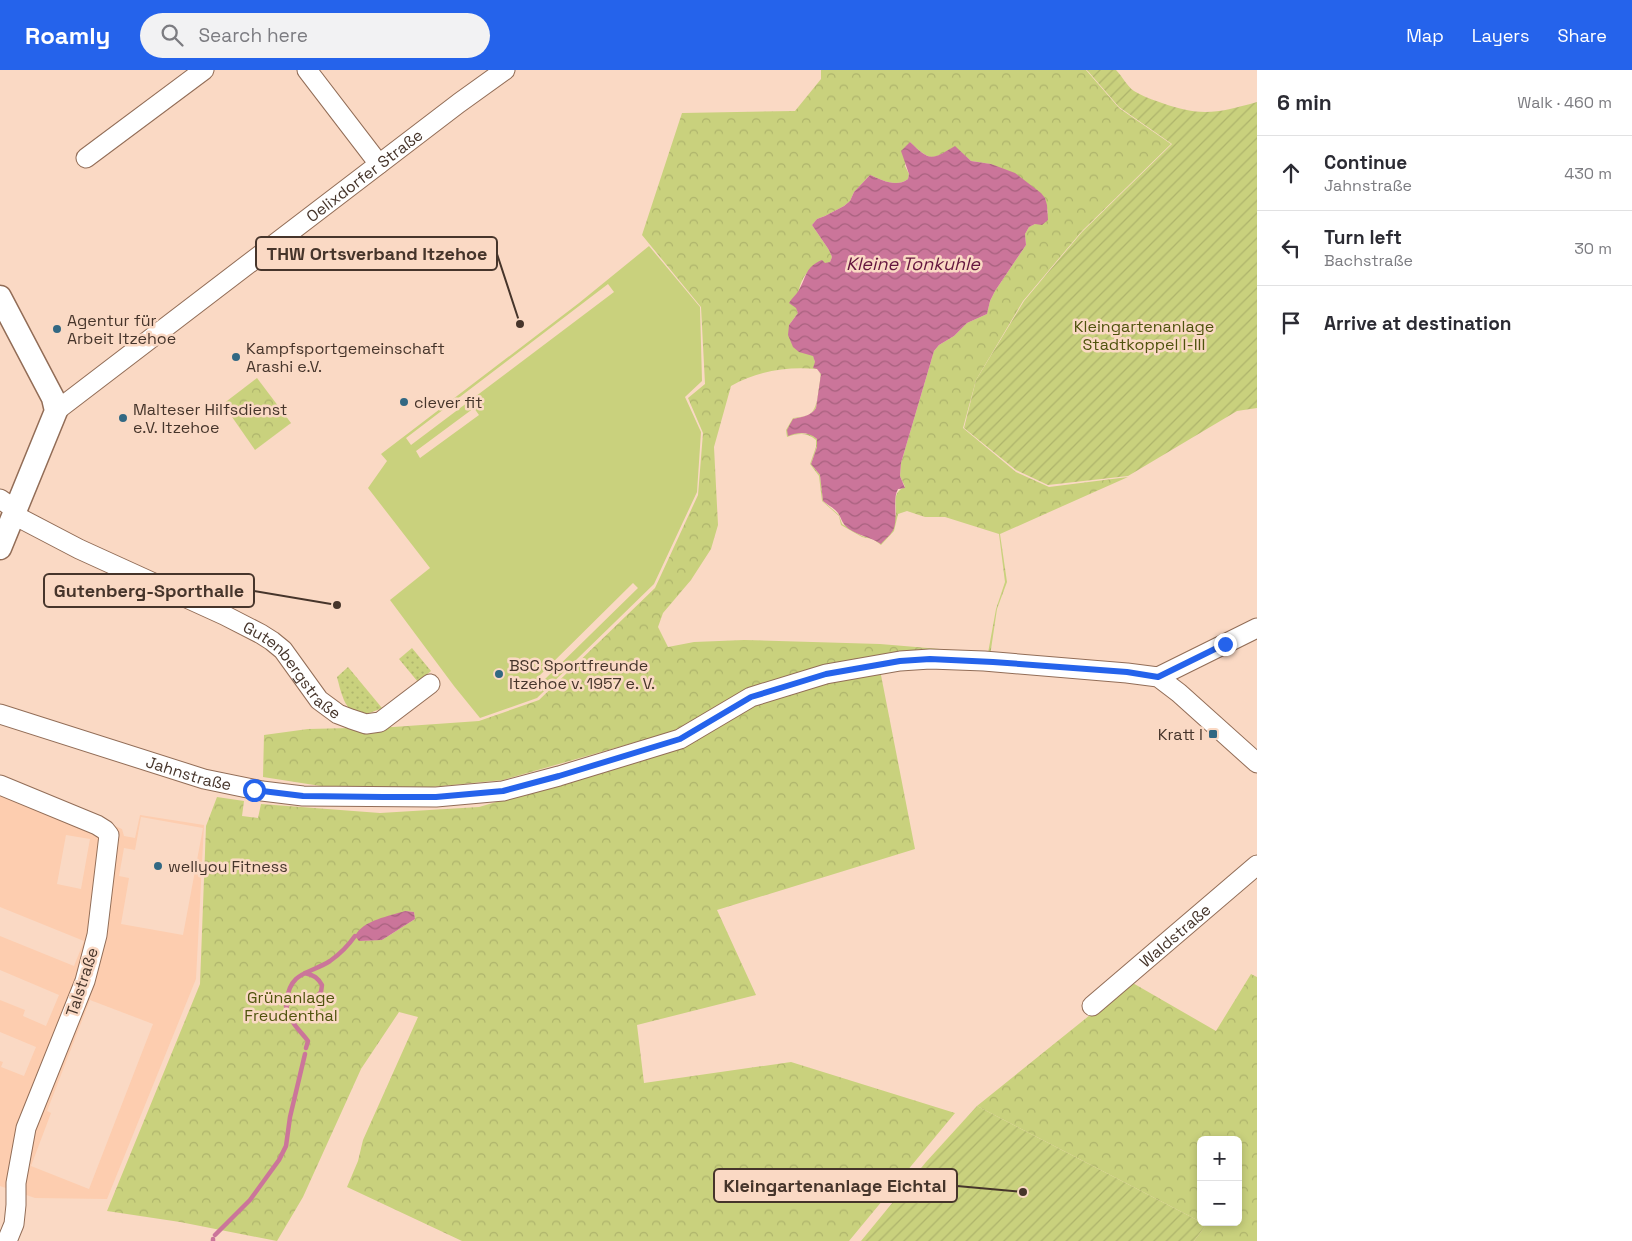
<!DOCTYPE html>
<meta charset="utf-8">
<style>
:root{--surface:#fff;--page:#f2f2f3;--text:#2b2b33;--muted:#7c7c81;--line:#e1e1e2;--accent:#2563eb}
body{margin:0;font-family:"Space Grotesk",sans-serif;background:var(--page);color:var(--text)}
.controls{position:absolute;right:15px;bottom:15px;display:grid;overflow:hidden;border-radius:8px;box-shadow:0 2px 8px #0003}
.controls button{width:45px;height:45px;display:grid;place-items:center;padding:0;border:0;border-bottom:1px solid var(--line);background:var(--surface);color:var(--text);font:25px sans-serif}
.stop{position:absolute;width:15px;height:15px;margin:-11px;border:4px solid #2563eb;border-radius:50%;background:#fff}
.stop.end{background:#2563eb;border-color:#fff;box-shadow:0 1px 5px #0008}
.list{margin:0;padding:0;list-style:none}
h2{display:flex;justify-content:space-between;align-items:center;height:65px;margin:0;padding:0 20px;font-size:21px}
h2 small{font-size:16px;font-weight:400;color:var(--muted)}
.list li{display:grid;grid-template-columns:32px 1fr auto;gap:15px;align-items:center;box-sizing:border-box;height:75px;padding:0 20px;border-top:1px solid var(--line)}
.list b{display:block;font-size:19px;white-space:nowrap}
.list p{margin:0;font-size:16px;white-space:nowrap;color:var(--muted)}
.list em{font-size:16px;font-style:normal;color:var(--muted)}
.icon{flex:none;width:28px;height:28px;fill:none;stroke:currentColor;stroke-width:2;stroke-linecap:round;stroke-linejoin:round}
.map{position:relative;flex:none;width:1257px;height:1171px;overflow:hidden}
header{display:flex;align-items:center;gap:30px;box-sizing:border-box;height:70px;padding:0 25px;background:var(--accent);color:#fff}
header strong{font-size:24px}
nav{display:flex;gap:28px;margin-inline-start:auto;font-size:18px}
.search{width:350px;height:45px;background:var(--page);display:flex;align-items:center;gap:12px;box-sizing:border-box;padding:0 18px;border-radius:28px;color:var(--muted);font-size:19px}
main{display:flex}
aside{flex:1;background:var(--surface)}
.map>svg:first-child{display:block}
</style>
<header>
<strong>Roamly</strong>
<div class="search"><svg class="icon" aria-label="search" viewBox="0 0 24 24"><circle cx="10" cy="10" r="6"/><path d="M15 15l6 6"/></svg>Search here</div>
<nav><a>Map</a><a>Layers</a><a>Share</a></nav>
</header>
<main>
<div class="map">
<svg width="1257" height="1171" viewBox="0 0 1257 1171">
<defs>
<pattern id="grass-dots" width="8" height="8" patternUnits="userSpaceOnUse" patternTransform="scale(1.25)"><rect width="8" height="8" fill="#c9d17d"/><path d="M2 2h.1M6 6h.1" fill="none" stroke="#aeb46c" stroke-width="1.8" stroke-linecap="round"/></pattern>
<pattern id="forest-crowns" width="20" height="18" patternUnits="userSpaceOnUse" patternTransform="scale(1.25)"><rect width="20" height="18" fill="#c9d17d"/><path d="M2 6a3 3 0 1 1 6 0M12 15a3 3 0 1 1 6 0" fill="none" stroke="#aeb46c"/></pattern>
<pattern id="garden-furrows" width="10" height="10" patternUnits="userSpaceOnUse" patternTransform="scale(1.25)"><rect width="10" height="10" fill="#c9d17d"/><path d="M-1 1l2-2M0 10L10 0M9 11l2-2" fill="none" stroke="#aeb46c"/></pattern>
<pattern id="water-waves" width="16" height="10" patternUnits="userSpaceOnUse" patternTransform="scale(1.25)"><rect width="16" height="10" fill="#cb759a"/><path d="M0 5q4-4 8 0t8 0" fill="none" stroke="#a7617e"/></pattern>
</defs>
<rect width="100%" height="100%" fill="#fad9c4"/>
<path fill="#fdcdaf" fill-rule="evenodd" d="M0,707l122,52 2,7 11,2 5,-23 64,10 -8,154 -89,220 -72,-1 -35,-12v-125l3,1 -2,5 23,9 12,-29 -36,-15v-32l25,10 -2,6 23,10 13,-31 -59,-25v-34l74,30 10,-25 -84,-34zM141,747l62,11 -20,107 -62,-11 8,-46 -10,-2 5,-28 11,2zM66,765l24,4 -9,50 -24,-5zM90,930l63,24 -64,165 -58,-23 20,-53 -4,-2z"/>
<g fill="url(#grass-dots)">
<path d="M412,578l19,23 -13,11 -19,-23z"/>
<path d="M348,597l34,41c-33,16 -38,-3 -45,-31z"/>
</g>
<g fill="url(#forest-crowns)" fill-rule="evenodd">
<path d="M821,0h265l33,38 52,36 -89,87 -59,70 -47,79 -13,48 53,44 33,15 79,-10 -128,57 7,48 -10,27 -7,47 -166,11 -76,21 -70,42 -175,50 -71,7h-105l-64,-10 1,-42 44,-6 85,-2 86,-6 60,-21 116,-112 43,-93 5,-62 -15,-35 17,-14 -4,-77 -59,-72 40,-122 113,-2 26,-32zM910,72c21,20 21,18 45,5l16,14 20,3 54,34 3,15 -13,11 -6,3 -4,7 1,11 -31,46 -5,10 -3,13 -20,9 -13,13 -15,9 -5,6 -33,112 -1,13 5,11c-13,5 -9,16 -9,28l-24,23 -10,-2 -20,-12 -3,-9 -16,-14 -3,-26 -9,-11 6,-17v-8l-6,-5 -16,-1 -2,-14c9,-2 18,-3 23,-11l5,-34 -4,-5 -4,-14 -4,-1 -20,-29 9,-12c-3,-11 1,-33 10,-41 5,-5 15,-8 22,-10l2,-5 -3,-7 -17,-25 5,-6 8,-3 19,-10 6,-5 4,-9 16,-17c12,5 26,13 38,4l1,-5 -4,-8zM817,299c3,4 3,4 4,8 0,6 -4,31 -9,35 -5,5 -13,5 -19,6l-7,12 1,7c11,-4 20,-5 29,3v7l-6,17 9,12 3,25 17,15 2,9 21,12 11,2 8,6 13,-14 4,-17 9,-3 18,6h20l54,17 6,48 -9,27 -8,44 -108,-9 -136,-4 -50,2 -26,5 -10,-20 5,-14 28,-33 20,-31 7,-24 -4,-78 17,-61c26,-15 57,-20 86,-17z"/>
<path d="M257,308l34,45 -36,27 -32,-46z"/>
<path d="M880,600l35,179 -198,61 39,85 -119,30 7,58 147,-21 164,51 -106,128h-387l-115,-54 11,-26 5,-21 55,-123 -19,-5 -38,57 -58,128 -26,44 -97,-19 -73,-11 93,-227 6,-158 11,-29 27,4 -2,15 16,2 3,-14 119,9 99,-6 203,-59 74,-43 73,-25zM405,841l9,1 1,7 -33,21 -23,1z"/>
<path d="M1251,904l6,3v264h-63l12,-16 -5,-3h37v-82h-37v82l-224,-116 154,-124 85,49z"/>
</g>
<g fill="url(#garden-furrows)">
<path d="M1087,0h29c6,6 11,16 18,21 8,5 19,9 28,12 39,14 56,10 95,-1v306l-20,3 -109,65 -80,9 -32,-15 -52,-42 12,-48 48,-79 58,-69 90,-88 -53,-37z"/>
<path d="M977,1036l224,116 5,3 -12,16h-333l65,-79z"/>
</g>
<path fill="#c9d17d" fill-rule="evenodd" d="M649,176l51,61 2,74 -17,16 16,35 -4,60 -43,92 -117,114 -57,20 -26,-32 -64,-86 40,-32 -62,-80 19,-27 -6,-7 198,-151zM608,214l6,8 -203,153 -5,-7zM474,338l5,7 -59,43 -4,-7zM633,513l5,5 -95,93 -4,-5z"/>
<g fill="url(#water-waves)">
<path d="M910,72c21,20 21,18 45,4l16,15 20,3 24,9 26,20 4,5 2,7 1,15 -6,5 -7,-1 -6,3 -4,7 1,11 -31,46 -5,10 -3,13 -20,9 -13,13 -15,9 -5,6 -33,112 -1,13 5,12 -7,1c-6,11 0,27 -4,39 -2,6 -9,11 -13,16 -10,-7 -22,-8 -32,-15 -7,-5 -7,-10 -11,-16 -4,-5 -10,-8 -15,-12l-3,-26 -9,-11 6,-17v-8c-9,-8 -19,-7 -29,-3l-1,-6 6,-11c9,-2 18,-3 23,-11l5,-34 -4,-5 -4,-1 2,-6 -2,-6 -14,-4 -6,-5 -5,-12 1,-10 9,-12 -2,-5 -7,-5c3,-5 7,-8 10,-13 8,-14 6,-23 23,-30l3,3 5,-1 2,-5 -3,-7 -17,-25 5,-6 8,-3 19,-10 6,-5 4,-9 16,-17c12,5 26,13 38,4l1,-5 -8,-23z"/>
<path d="M405,841l9,1 1,7 -33,21 -23,1 -4,-5c8,-16 35,-20 50,-25z"/>
</g>
<g fill="none" stroke-linecap="round" stroke-linejoin="round">
<g stroke="#cb759a" stroke-width="4.5">
<path d="M286,936c9,-10 17,-9 30,-9l5,-5 1,-7c-4,-7 -8,-10 -17,-12"/>
<path d="M306,978l2,-7c-6,-8 -13,-14 -17,-22 -4,-5 -5,-13 -4,-19 3,-29 23,-26 43,-39 10,-7 18,-15 25,-25"/>
<path d="M215,1165l35,-35 29,-40 7,-14 4,-29 15,-63"/>
<path d="M213,1169v2"/>
</g>
<defs>
<g id="minor">
<path d="M307,0l72,94"/>
<path d="M86,88l118,-88"/>
<path id="s1" d="M56,341l403,-308 46,-33"/>
<path d="M0,429l16,11"/>
<path id="s2" d="M14,445l65,34 145,66 37,19 11,7 11,9 36,50 19,14 13,5 15,5 14,-2 50,-38"/>
<path d="M1158,607l99,-49"/>
<path id="s3" d="M0,644l204,65 58,12 41,5 133,1 67,-6 56,-15 121,-37 71,-42 75,-23 74,-13 30,-2 54,2 143,12 31,4 21,16 78,70"/>
<path d="M0,715l97,40 8,5 4,5 -12,100 -12,46 -59,147 -10,55v22l-2,19 -7,17"/>
<path id="s4" d="M1092,936l165,-141"/>
</g>
<path id="major" d="M0,227l53,101 3,13 -56,137"/>
</defs>
<use href="#minor" stroke="#926d57" stroke-width="21"/>
<use href="#major" stroke="#926d57" stroke-width="25"/>
<use href="#minor" stroke="#fff" stroke-width="19"/>
<use href="#major" stroke="#fff" stroke-width="22"/>
</g>
<g fill="none" stroke-linecap="round" stroke-linejoin="round">
<path stroke="#2563eb" stroke-width="6" d="M254,720l49,6 80,1h53l67,-6 56,-15 121,-37 71,-42 75,-23 74,-13 30,-2 63,3 134,10 31,5 67,-33"/>
</g>
<g fill="#326883" stroke="#fad9c4" stroke-width="2">
<circle cx="57" cy="259" r="5"/>
<circle cx="236" cy="287" r="5"/>
<circle cx="404" cy="332" r="5"/>
<circle cx="123" cy="348" r="5"/>
<circle cx="499" cy="604" r="5"/>
<rect x="1208" y="659" width="10" height="10" rx="2.5"/>
<circle cx="158" cy="796" r="5"/>
</g>
<g text-anchor="middle" dominant-baseline="central" stroke-width="5" stroke-linejoin="round" paint-order="stroke">
<g font-size="16" fill="#46352b" stroke="#fad9c4">
<text stroke="none"><textPath href="#s1" startOffset="388">Oelixdorfer Straße</textPath></text>
<text stroke="none"><textPath href="#s2" startOffset="322">Gutenbergstraße</textPath></text>
<text stroke="none"><textPath href="#s3" startOffset="198">Jahnstraße</textPath></text>
<text stroke="none"><textPath href="#s4" startOffset="109">Waldstraße</textPath></text>
<text transform="translate(82 912) rotate(-72)">Talstraße</text>
</g>
<g font-size="16" fill="#46352b" stroke="#fad9c4" text-anchor="start">
<text x="67" y="250">Agentur für<tspan x="67" dy="18">Arbeit Itzehoe</tspan></text>
<text x="246" y="278">Kampfsportgemeinschaft<tspan x="246" dy="18">Arashi e.V.</tspan></text>
<text x="414" y="332">clever fit</text>
<text x="133" y="339">Malteser Hilfsdienst<tspan x="133" dy="18">e.V. Itzehoe</tspan></text>
<text x="509" y="595">BSC Sportfreunde<tspan x="509" dy="18">Itzehoe v. 1957 e. V.</tspan></text>
<text x="1203" y="664" text-anchor="end">Kratt I</text>
<text x="168" y="796">wellyou Fitness</text>
</g>
<g font-size="16" fill="#4f530d" stroke="#fad9c4">
<text x="1144" y="256">Kleingartenanlage<tspan x="1144" dy="18">Stadtkoppel I-III</tspan></text>
<text x="291" y="927">Grünanlage<tspan x="291" dy="18">Freudenthal</tspan></text>
</g>
<g font-size="18" font-style="italic" fill="#64153e" stroke="#fad9c4">
<text x="913" y="193">Kleine Tonkuhle</text>
</g>
</g>
<path fill="none" stroke="#46352b" stroke-width="2" d="M520 254L497 184M337 535L254 521M1023 1122L957 1116"/>
<g fill="#46352b" stroke="#fad9c4" stroke-width="2">
<circle cx="520" cy="254" r="5"/>
<circle cx="337" cy="535" r="5"/>
<circle cx="1023" cy="1122" r="5"/>
</g>
<g fill="#fad9c4" stroke="#46352b" stroke-width="2">
<rect x="256" y="167" width="241" height="33" rx="5"/>
<rect x="44" y="504" width="210" height="33" rx="5"/>
<rect x="714" y="1099" width="243" height="33" rx="5"/>
</g>
<g font-size="18" text-anchor="middle" font-weight="bold" fill="#46352b">
<text x="377" y="190">THW Ortsverband Itzehoe</text>
<text x="149" y="527">Gutenberg-Sporthalle</text>
<text x="835" y="1122">Kleingartenanlage Eichtal</text>
</g>
</svg>
<div class="controls">
<button>+</button>
<button>−</button>
</div>
<div class="stop" style="left:254px;top:720px"></div>
<div class="stop end" style="left:1225px;top:574px"></div>
</div>
<aside>
<h2>6 min<small>Walk · 460 m</small></h2>
<ul class="list">
<li><svg class="icon" aria-label="ahead" viewBox="0 0 24 24"><path d="M12 20V5M6 11l6-6 6 6"/></svg><div><b>Continue</b><p>Jahnstraße</p></div><em>430 m</em></li>
<li><svg class="icon" aria-label="left" viewBox="0 0 24 24"><path d="M17 20v-9H6M10 6l-5 5 5 5"/></svg><div><b>Turn left</b><p>Bachstraße</p></div><em>30 m</em></li>
<li><svg class="icon" aria-label="arrive" viewBox="0 0 24 24"><path d="M6 21V4h12l-3 4 3 4H6"/></svg><div><b>Arrive at destination</b></div></li>
</ul>
</aside>
</main>
